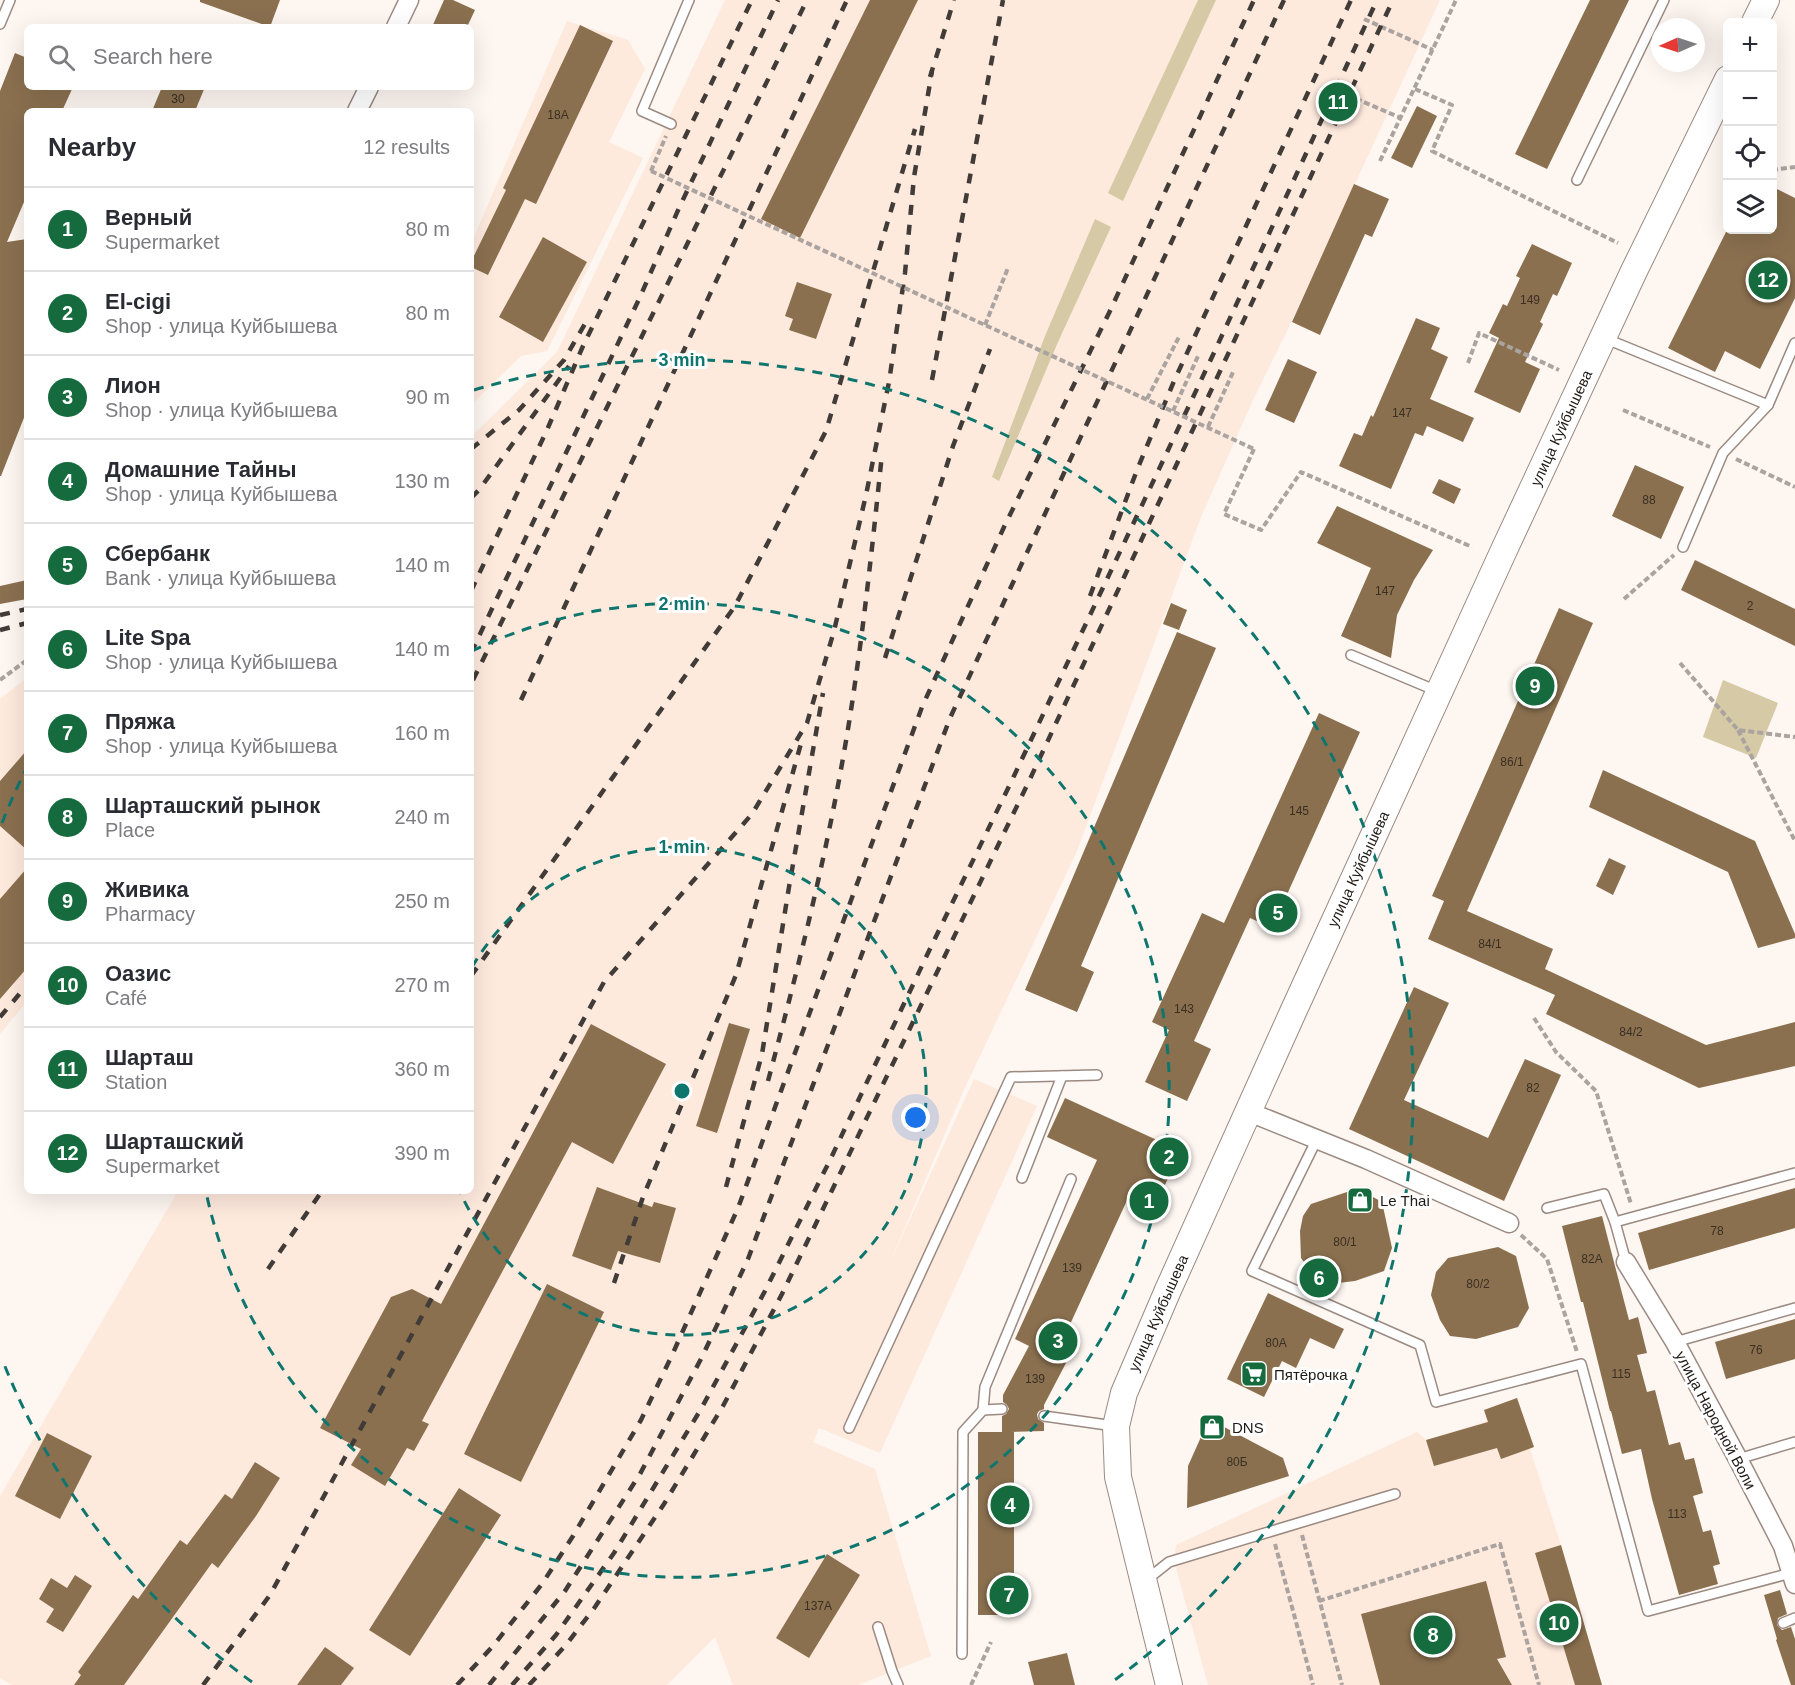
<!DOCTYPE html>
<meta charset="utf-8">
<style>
:root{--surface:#fff;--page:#f7f7f7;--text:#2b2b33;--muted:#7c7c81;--line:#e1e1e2;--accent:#156b3d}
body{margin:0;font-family:Arial,sans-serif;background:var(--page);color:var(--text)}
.controls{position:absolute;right:18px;top:18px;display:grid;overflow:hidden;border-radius:9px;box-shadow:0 6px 24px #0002}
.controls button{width:54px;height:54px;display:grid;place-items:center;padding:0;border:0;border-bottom:2px solid var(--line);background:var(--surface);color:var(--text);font:30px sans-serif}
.compass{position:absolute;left:1651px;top:18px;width:54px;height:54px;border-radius:50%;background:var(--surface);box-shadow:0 6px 24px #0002;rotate:267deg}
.you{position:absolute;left:916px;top:1118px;width:21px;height:21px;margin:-15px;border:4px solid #fff;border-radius:50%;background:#1a73e8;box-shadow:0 0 0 9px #1a73e833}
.badge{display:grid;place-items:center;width:39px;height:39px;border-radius:50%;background:var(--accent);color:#fff;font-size:20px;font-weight:700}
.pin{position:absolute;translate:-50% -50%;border:3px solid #fff;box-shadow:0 2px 6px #0006}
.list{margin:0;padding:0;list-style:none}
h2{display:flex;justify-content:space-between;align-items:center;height:78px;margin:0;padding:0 24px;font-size:26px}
h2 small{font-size:20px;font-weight:400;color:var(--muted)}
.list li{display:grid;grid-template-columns:39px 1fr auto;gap:18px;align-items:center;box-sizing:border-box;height:84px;padding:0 24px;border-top:2px solid var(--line)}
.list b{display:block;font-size:22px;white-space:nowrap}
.list p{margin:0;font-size:20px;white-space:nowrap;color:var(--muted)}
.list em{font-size:20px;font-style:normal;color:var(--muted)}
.icon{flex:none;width:33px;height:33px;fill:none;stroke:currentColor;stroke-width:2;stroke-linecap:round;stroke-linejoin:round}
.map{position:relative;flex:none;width:1795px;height:1685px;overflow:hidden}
.search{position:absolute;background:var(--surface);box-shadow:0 6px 24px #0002;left:24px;top:24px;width:450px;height:66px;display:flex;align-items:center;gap:15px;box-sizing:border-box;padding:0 21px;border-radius:9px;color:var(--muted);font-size:22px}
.panel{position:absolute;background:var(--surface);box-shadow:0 6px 24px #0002;left:24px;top:108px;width:450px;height:1086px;border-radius:9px}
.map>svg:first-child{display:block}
</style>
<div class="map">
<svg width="1795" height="1685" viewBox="0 0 1795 1685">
<rect width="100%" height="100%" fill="#fdf6f1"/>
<g fill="#fee9dd">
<path d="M725,0h715l-152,329 -35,71 -52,117 -124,334 -115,243 -74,173 86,-188 63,27 -157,347 -61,-25 -6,14 62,27 56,187 -73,29h-125l-18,-48 -48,48h-655l-12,-7v-182l178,-305h293v-754l86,-85z"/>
<path d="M567,21l61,19 17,29 -36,73 34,16 -96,193 -26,5 -50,49v-161z"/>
<path d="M27,678v323l-27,33v-335z"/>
<path d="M1517,1398l17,49 -4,2 31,96 41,140h-394l-34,-124 2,-16 241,-113 9,8 61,-19 -3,-11z"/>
</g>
<g fill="#d5caa5">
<path d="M1198,0h18l-93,201 -15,-8z"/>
<path d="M1095,219l16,8 -53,115 -59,139 -7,-4 53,-141z"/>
<path d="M1723,680l55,23 -22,55 -53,-21z"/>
</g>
<g fill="#8a704f">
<path d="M200,0h80l-10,27 -70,-25z"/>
<path d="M444,0h9l22,10 -8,17h-35z"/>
<path d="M870,0h48l-118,238 -39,-19z"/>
<path d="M1590,0h39l-82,169 -32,-15z"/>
<path d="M580,25l33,16 -77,163 -11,-5 -37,76 -17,-8v-5l35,-72 -3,-2z"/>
<path d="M15,53l12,5v29h46l-11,24h-35v84l-20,47 20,-3v171l-26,66h-1v-385z"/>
<path d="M162,87h43l-10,24h-43z"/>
<path d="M1417,106l20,10 -25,52 -21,-10z"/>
<path d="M1354,184l35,15 -17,38 -7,-3 -45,101 -28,-13z"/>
<path d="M1773,187l22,11v100l-35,71 -35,-18 -10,21 -47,-24 59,-118h46z"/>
<path d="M543,237l44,25 -44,80 -44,-25z"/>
<path d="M1532,244l40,19 -15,33 -4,-2 -13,28 3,2 -18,38 15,7 -20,44 -46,-21 25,-54 -10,-5 14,-29 4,2 13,-28 -4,-2z"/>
<path d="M797,282l35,12 -16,45 -27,-9 4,-11 -8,-3z"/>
<path d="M1416,318l24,10 -9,21 17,8 -18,42 44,19 -11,24 -36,-16 -4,10 -8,-3 -24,56 -52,-23 15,-33 8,3 9,-21 2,2z"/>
<path d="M1288,359l29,13 -23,51 -29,-13z"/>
<path d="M1635,465l49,22 -23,52 -49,-23z"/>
<path d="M1439,479l22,10 -7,15 -22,-11z"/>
<path d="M1337,506l96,44 -19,30 -17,35 -6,43 -50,-22 30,-68 -54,-25z"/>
<path d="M1695,560l100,49v37l-114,-56z"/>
<path d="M27,580v19l-27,5v-18z"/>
<path d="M1171,603l16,7 -8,20 -16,-6z"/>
<path d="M1559,608l34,15 -126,288 86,38 -8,20 161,76 89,-23v44l-96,22 -153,-74 9,-19 -127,-56 16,-38 -12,-5z"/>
<path d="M1177,632l39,16 -135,318 13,6 -17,40 -52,-22z"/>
<path d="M1319,713l41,19 -88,196 -22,-10 -56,123 17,8 -24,52 -42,-19 24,-52 -17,-8 50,-109 22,10z"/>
<path d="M27,750v100l-27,-24v-45z"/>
<path d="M1603,770l152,71 40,93v4l-37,10 -30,-76 -139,-65z"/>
<path d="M1609,858l17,8 -13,29 -17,-9z"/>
<path d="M27,868v100l-27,31v-100z"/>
<path d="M1414,987l35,16 -45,97 84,38 37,-79 36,16 -57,126 -155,-72z"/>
<path d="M729,1023l21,6 -33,104 -21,-7z"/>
<path d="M591,1024l75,40 -53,100 -41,-22 -150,279 7,3 -15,27 -7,-3 -22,38 -34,-21 10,-16 -41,-21 71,-131 21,-8 29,15z"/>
<path d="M1065,1098l116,53 -27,57 -25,-12 -74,161 11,6 -22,42v4l-5,2 -2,3 1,5 6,4v8l-34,1h4v183h-36v-183h24v-16l4,-2 3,-5 -2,-4 -4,-3v-7l26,-49 -14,-7 82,-179 -50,-23z"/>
<path d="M597,1187l55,20 2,-5 22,6 -16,55 -42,-12 -7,19 -39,-14z"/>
<path d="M1795,1188v40l-146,42 -11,-37z"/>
<path d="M1347,1192h17l18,10 10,46 -8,23 -29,10 -26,3 -15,-8 -13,-18 -1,-27 3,-15 8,-12z"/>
<path d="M1602,1216l27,104 9,-3 9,36 -10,2 10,37 8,-2 14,55 11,-3 5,18 9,-2 9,35 -10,3 10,36 8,-2 9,34 -7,2 5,18 -39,11 -27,-96 -11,-50 -19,5 -11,-43h-1l-27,-109h-2l-19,-76z"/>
<path d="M1498,1247l18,9 13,52 -11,19 -42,12 -26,-3 -10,-16 -9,-25 5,-23 12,-14z"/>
<path d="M547,1284l57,28 -83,170 -57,-28z"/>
<path d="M1268,1293l76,36 -10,20 -24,-11 -14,30 -14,-7 -18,36 -37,-18z"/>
<path d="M1795,1319v40l-69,20 -11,-37z"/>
<path d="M1517,1398l17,49 -33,12 -4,-11 -63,18 -8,-26 62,-18 -4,-12z"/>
<path d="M1209,1419l74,39 6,18 -102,32 1,-42z"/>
<path d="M47,1433l45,23 -32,63 -45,-23z"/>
<path d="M255,1462l25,16 -24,38 -38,52 -6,-5 -88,122h-50l7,-10 -3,-3 55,-77 5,4 42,-59 7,5 38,-51 7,5z"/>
<path d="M459,1488l42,27 -91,141 -41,-26z"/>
<path d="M1561,1545l31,106 10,34h-27l-40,-132z"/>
<path d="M827,1554l33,21 -51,83 -33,-20z"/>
<path d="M75,1575l17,11 -29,46 -17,-10 8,-13 -15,-10 12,-21 16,10z"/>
<path d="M1486,1581l20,76 -9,2 15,26h-132l-19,-71z"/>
<path d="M1780,1590l7,24 -9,4 -1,7 5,5 9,-3 4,12v46h-4l-15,-45 1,-1 -13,-44z"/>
<path d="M325,1647l29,21 -13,17h-44z"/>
<path d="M1067,1653l8,32h-41l-6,-23z"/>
</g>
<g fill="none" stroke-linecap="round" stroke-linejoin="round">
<defs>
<g id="lane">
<path d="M0,24l10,-24"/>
<path d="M671,124l-29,-13 47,-111"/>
<path d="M1577,180l87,-180"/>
<path d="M1604,338l164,67"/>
<path d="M1683,547l40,-94 45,-48 27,-62"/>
<path d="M1351,655l86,36"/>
<path d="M1317,1139l-65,132 168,74 16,57 145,-38 67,247 143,-38"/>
<path d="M1022,1178l40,-102"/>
<path d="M1547,1208l57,-14 11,28 11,40"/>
<path d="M1615,1222l180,-49"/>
<path d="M1675,1342l120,-34"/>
<path d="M983,1410l2,-23 86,-208"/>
<path d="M1044,1416l70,10"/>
<path d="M849,1428l162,-351 86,-2"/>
<path d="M1738,1459l57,-17"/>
<path d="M1145,1581l24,-19 226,-68"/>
<path d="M1783,1623l12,-5"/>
<path d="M878,1627l14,44 6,14"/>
<path d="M962,1654l1,-222 20,-22 19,-1"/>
</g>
<g id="street">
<path d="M396,27l13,-27"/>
<path d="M357,111l12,-24"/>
<path d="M1249,1112l117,47 143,64"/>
<path d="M1626,1262l49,80 63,117 45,87 12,38"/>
</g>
<g id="secondary">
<path d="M1755,22l11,-22"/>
<path d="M1169,1685l-51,-208 -2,-51 8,-33 44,-103 125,-278 211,-462 130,-279 94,-192"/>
</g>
</defs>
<use href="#lane" stroke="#9b8a81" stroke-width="12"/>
<use href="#street" stroke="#9b8a81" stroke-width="21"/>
<use href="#secondary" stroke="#9b8a81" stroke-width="28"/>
<g stroke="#aaa39f" stroke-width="4" stroke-dasharray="6 3" stroke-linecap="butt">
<path d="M1364,19l69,31"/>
<path d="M1331,88l70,30"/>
<path d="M1415,89l37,16 -20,46 186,92"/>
<path d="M1380,161l76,-161"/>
<path d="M1772,170l23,-3"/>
<path d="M651,171l15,-35"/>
<path d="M985,325l23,-57"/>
<path d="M1468,363l11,-30 80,37"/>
<path d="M1147,399l33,-64"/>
<path d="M1623,410l87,37"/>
<path d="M1173,411l26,-57"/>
<path d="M1208,427l26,-57"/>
<path d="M1254,449l-30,65 37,16 40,-58 171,75"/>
<path d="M1736,459l59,28"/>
<path d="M1624,599l50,-44"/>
<path d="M1680,663l58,67 57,7"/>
<path d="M0,680l27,-20"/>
<path d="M1738,730l57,111"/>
<path d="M1534,1018l22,34 40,39 35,113"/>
<path d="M1521,1235l26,24 30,93"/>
<path d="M1302,1535l40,150"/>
<path d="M1275,1544l38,141"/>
<path d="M1319,1601l181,-57 39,141"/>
<path d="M971,1685l20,-43"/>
</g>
<use href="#lane" stroke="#fff" stroke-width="9"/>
<use href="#street" stroke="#fff" stroke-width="18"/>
<use href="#secondary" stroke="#fff" stroke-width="26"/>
<g stroke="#423c38" stroke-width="4.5" stroke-dasharray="10 10" stroke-linecap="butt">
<path d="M930,77l24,-77"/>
<path d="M932,380l71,-380"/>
<path d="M471,449l48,-39 45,-50 22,-38"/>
<path d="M471,498l8,-8 90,-124"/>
<path d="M471,591l76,-161 36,-84 169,-346"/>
<path d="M1090,596l47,-126 37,-89 177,-381"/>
<path d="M0,615l27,-6"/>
<path d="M0,630l27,-7"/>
<path d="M471,653l169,-356 39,-89 99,-208"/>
<path d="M885,658l68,-212 37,-97"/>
<path d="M473,680l334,-680"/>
<path d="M521,700l326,-700"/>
<path d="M471,976l264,-370 91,-175 89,-302"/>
<path d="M0,1017l27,-32"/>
<path d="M768,1081c35,-131 68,-263 87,-398 11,-76 19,-153 27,-229"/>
<path d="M726,1187l36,-133 27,-167 34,-194"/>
<path d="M268,1269l54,-78"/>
<path d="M614,1283l29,-86 93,-222 66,-235"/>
<path d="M203,1685l67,-90 334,-613 148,-168 55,-91 27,-92 32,-136 23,-113 16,-109 9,-96 18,-106"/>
<path d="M457,1685l36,-39 49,-62 31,-48 68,-116 32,-67 65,-145 184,-501 82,-180 105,-214 145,-313"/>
<path d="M489,1685l76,-94 75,-117 62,-117 46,-98 202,-541 334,-718"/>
<path d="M512,1685l44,-50 58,-82 87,-144 64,-118 66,-133 97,-205 85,-175 199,-421 165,-357"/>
<path d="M529,1685l37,-40 29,-38 69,-103 59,-98 59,-112 248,-515 363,-779"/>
</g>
<path stroke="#aaa39f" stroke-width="4" stroke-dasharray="6 3" stroke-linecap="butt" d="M651,171l603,278"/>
</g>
<g fill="none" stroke="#0f766e" stroke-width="3" stroke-dasharray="10 8">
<path d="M472 967A244 244 0 1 1 460 1192"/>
<path d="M472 651A487 487 0 1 1 206 1192"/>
<path d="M252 1682A731 731 0 0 1 2 1359M2 823A731 731 0 0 1 25 771M474 390A731 731 0 0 1 1112 1682"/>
</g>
<defs>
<symbol id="shop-square" viewBox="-11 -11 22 22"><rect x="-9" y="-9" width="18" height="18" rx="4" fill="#156b3d" stroke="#fff"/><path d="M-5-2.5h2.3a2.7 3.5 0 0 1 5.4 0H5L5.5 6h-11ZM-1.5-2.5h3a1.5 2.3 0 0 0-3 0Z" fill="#fff"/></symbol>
<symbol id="supermarket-square" viewBox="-11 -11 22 22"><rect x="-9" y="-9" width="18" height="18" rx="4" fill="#156b3d" stroke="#fff"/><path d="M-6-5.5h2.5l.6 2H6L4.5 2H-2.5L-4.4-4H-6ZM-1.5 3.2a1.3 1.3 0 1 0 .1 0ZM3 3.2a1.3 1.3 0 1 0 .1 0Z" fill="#fff"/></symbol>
</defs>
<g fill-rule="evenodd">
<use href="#shop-square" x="1345" y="1185" width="30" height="30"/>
<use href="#supermarket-square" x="1239" y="1359" width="30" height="30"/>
<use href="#shop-square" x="1197" y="1412" width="30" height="30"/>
</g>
<g text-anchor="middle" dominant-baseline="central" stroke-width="6" stroke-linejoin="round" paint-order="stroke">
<g font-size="12" fill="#3a2f24">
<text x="178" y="99">30</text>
<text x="558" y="115">18А</text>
<text x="1530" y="300">149</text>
<text x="1402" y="413">147</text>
<text x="1649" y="500">88</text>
<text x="1385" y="591">147</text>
<text x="1750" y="606">2</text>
<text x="1512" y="762">86/1</text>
<text x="1299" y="811">145</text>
<text x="1490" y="944">84/1</text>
<text x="1184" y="1009">143</text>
<text x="1631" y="1032">84/2</text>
<text x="1533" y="1088">82</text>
<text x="1717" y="1231">78</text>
<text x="1345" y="1242">80/1</text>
<text x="1592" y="1259">82А</text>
<text x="1072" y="1268">139</text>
<text x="1478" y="1284">80/2</text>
<text x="1276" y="1343">80А</text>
<text x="1756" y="1350">76</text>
<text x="1621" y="1374">115</text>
<text x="1035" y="1379">139</text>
<text x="1237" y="1462">80Б</text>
<text x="1677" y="1514">113</text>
<text x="818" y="1606">137А</text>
</g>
<g font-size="15" fill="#1f1915" stroke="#fff">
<text transform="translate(1561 428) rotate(-65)">улица Куйбышева</text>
<text transform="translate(1358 869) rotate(-65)">улица Куйбышева</text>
<text transform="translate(1158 1313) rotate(-66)">улица Куйбышева</text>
<text transform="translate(1716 1420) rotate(62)">улица Народной Воли</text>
</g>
<g font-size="15" fill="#1f1915" stroke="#fff" text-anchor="start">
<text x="1380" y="1200">Le Thai</text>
<text x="1274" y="1374">Пятёрочка</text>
<text x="1232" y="1427">DNS</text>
</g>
</g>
<circle cx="682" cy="1091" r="9" fill="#0f766e" stroke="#fff" stroke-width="3"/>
<g font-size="18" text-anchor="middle" font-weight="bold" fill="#0f766e" stroke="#fff" stroke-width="6" stroke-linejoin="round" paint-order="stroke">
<text x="682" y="366">3 min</text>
<text x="682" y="610">2 min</text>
<text x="682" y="853">1 min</text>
</g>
</svg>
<div class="controls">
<button>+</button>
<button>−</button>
<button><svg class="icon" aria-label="locate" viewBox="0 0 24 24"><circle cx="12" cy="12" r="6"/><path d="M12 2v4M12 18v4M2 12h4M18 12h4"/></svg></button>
<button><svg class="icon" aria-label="layers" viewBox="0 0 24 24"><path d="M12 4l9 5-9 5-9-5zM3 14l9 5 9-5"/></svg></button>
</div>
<svg class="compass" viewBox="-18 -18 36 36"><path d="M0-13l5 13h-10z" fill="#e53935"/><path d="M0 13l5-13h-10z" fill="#7c7c81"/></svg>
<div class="you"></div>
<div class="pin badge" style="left:1149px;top:1201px">1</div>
<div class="pin badge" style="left:1169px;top:1157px">2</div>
<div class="pin badge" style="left:1058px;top:1341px">3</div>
<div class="pin badge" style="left:1010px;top:1505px">4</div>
<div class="pin badge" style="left:1278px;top:913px">5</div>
<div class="pin badge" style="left:1319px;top:1278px">6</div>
<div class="pin badge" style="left:1009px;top:1595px">7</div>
<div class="pin badge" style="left:1433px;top:1635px">8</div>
<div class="pin badge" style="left:1535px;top:686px">9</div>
<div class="pin badge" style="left:1559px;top:1623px">10</div>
<div class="pin badge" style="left:1338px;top:102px">11</div>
<div class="pin badge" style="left:1768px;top:280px">12</div>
<div class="search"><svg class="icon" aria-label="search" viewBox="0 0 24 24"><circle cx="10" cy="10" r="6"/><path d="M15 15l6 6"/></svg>Search here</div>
<section class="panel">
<h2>Nearby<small>12 results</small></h2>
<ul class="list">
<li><span class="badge">1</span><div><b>Верный</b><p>Supermarket</p></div><em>80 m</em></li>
<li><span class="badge">2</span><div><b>El-cigi</b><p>Shop · улица Куйбышева</p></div><em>80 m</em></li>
<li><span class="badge">3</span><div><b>Лион</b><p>Shop · улица Куйбышева</p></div><em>90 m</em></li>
<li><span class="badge">4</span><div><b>Домашние Тайны</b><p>Shop · улица Куйбышева</p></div><em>130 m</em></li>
<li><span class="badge">5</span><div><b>Сбербанк</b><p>Bank · улица Куйбышева</p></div><em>140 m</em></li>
<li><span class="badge">6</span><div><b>Lite Spa</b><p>Shop · улица Куйбышева</p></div><em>140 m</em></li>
<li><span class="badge">7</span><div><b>Пряжа</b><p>Shop · улица Куйбышева</p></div><em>160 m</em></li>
<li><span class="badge">8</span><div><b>Шарташский рынок</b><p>Place</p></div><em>240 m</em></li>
<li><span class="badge">9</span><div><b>Живика</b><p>Pharmacy</p></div><em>250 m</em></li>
<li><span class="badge">10</span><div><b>Оазис</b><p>Café</p></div><em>270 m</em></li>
<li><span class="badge">11</span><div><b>Шарташ</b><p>Station</p></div><em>360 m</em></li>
<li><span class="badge">12</span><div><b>Шарташский</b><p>Supermarket</p></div><em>390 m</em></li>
</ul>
</section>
</div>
